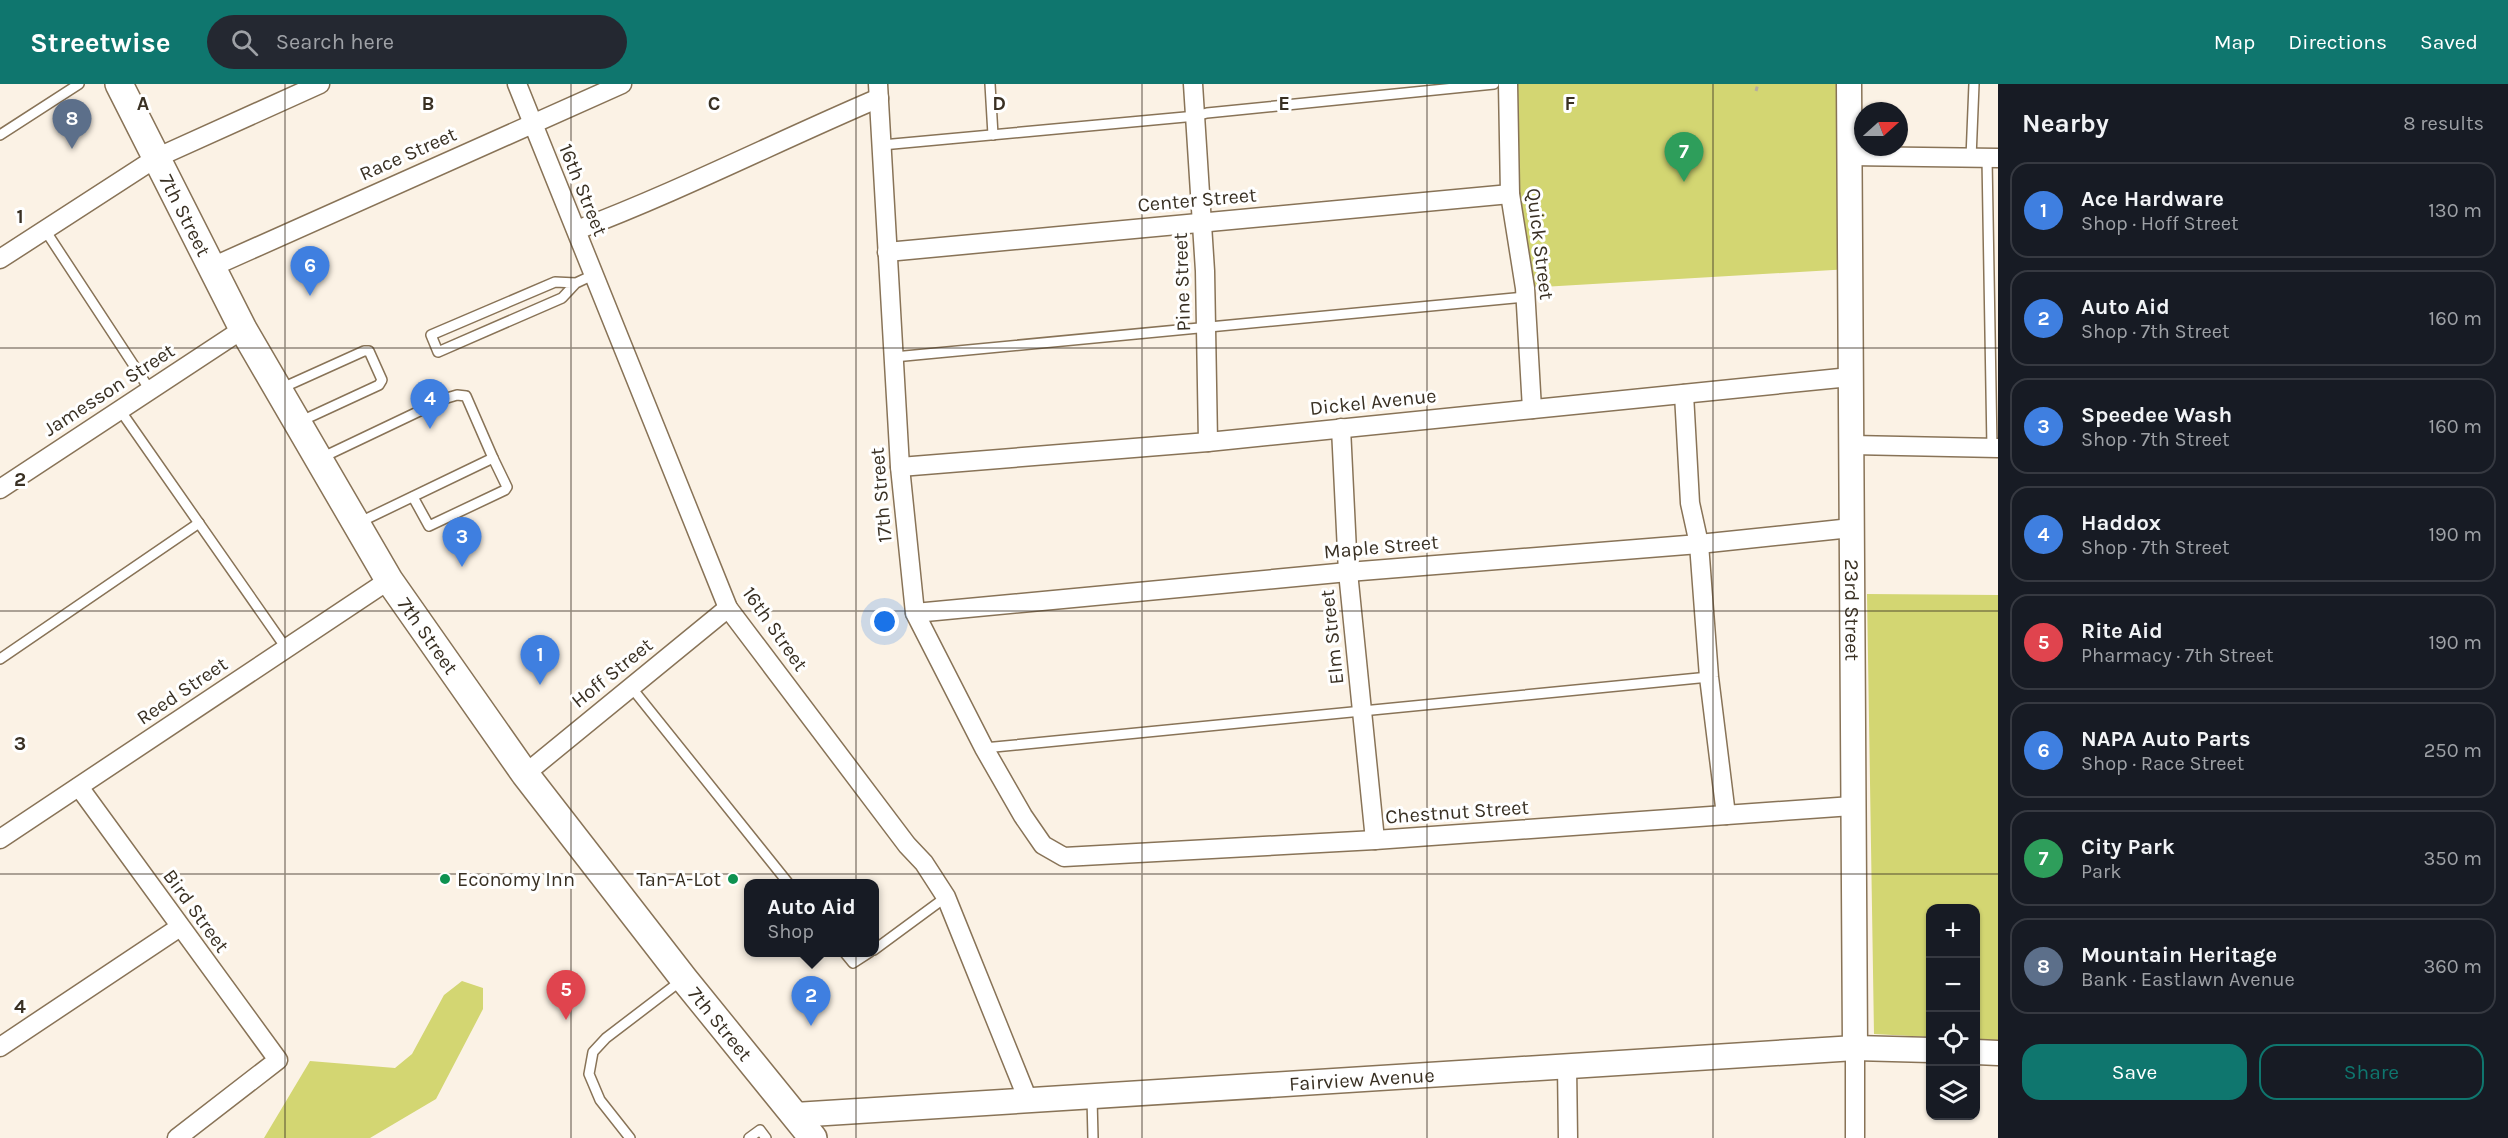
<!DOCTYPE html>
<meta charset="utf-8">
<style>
:root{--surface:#171b24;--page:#242831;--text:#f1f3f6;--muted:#9ea1a6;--line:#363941;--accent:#0f766e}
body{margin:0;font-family:Karla,sans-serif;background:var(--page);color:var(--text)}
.controls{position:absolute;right:18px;bottom:18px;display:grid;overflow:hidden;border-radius:12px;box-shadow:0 2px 4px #0004}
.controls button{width:54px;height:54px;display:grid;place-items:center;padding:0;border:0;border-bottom:2px solid var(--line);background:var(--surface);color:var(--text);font:30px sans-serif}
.compass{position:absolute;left:1854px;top:18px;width:54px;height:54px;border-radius:50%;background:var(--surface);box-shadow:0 2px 4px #0004;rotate:69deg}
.you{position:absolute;left:885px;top:538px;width:21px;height:21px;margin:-15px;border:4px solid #fff;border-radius:50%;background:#1a73e8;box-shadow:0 0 0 9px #1a73e833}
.badge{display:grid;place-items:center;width:39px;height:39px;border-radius:50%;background:var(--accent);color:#fff;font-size:20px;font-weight:700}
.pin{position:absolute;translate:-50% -50px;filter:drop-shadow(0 2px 3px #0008)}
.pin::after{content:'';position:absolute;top:32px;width:21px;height:18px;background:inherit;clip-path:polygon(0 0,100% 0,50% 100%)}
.popup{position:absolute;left:744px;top:795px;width:135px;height:78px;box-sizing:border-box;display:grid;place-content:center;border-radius:12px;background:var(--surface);filter:drop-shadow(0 2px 4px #0005);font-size:20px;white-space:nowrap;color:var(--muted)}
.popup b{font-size:22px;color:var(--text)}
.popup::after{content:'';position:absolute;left:50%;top:100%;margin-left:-12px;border:12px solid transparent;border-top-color:var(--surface)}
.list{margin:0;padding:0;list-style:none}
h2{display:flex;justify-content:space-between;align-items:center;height:78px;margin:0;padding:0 24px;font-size:26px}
h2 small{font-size:20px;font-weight:400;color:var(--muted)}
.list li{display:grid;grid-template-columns:39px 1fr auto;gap:18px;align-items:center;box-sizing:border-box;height:96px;margin:0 12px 12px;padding:0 12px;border:2px solid var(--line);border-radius:18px}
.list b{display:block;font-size:22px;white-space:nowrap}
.list p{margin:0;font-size:20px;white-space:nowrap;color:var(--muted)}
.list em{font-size:20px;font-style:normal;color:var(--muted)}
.actions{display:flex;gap:12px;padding:18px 24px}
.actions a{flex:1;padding:14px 0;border:2px solid var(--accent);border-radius:18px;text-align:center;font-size:21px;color:var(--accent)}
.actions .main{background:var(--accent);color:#fff}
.icon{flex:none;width:33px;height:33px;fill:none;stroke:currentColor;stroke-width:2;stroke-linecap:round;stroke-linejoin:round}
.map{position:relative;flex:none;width:1998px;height:1054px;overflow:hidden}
header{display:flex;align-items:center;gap:36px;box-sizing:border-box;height:84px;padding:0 30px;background:var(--accent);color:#fff}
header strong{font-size:28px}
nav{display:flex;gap:33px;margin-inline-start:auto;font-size:21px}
.search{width:420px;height:54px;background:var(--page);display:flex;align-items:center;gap:15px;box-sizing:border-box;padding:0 21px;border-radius:33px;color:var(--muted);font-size:22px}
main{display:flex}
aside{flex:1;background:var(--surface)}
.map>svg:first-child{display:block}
</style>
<header>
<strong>Streetwise</strong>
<div class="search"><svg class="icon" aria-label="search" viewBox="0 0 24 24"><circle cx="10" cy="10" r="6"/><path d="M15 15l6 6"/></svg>Search here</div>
<nav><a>Map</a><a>Directions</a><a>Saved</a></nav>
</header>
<main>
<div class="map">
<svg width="1998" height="1054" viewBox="0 0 1998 1054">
<rect width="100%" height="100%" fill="#fbf2e5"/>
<g fill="#d3d672">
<path d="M1513,0h336l1,185 -325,19z"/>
<path d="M1867,510l131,1v447l-22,-2v-132h-46v129l-56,-3z"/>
<path d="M462,897l21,7v21l-47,90 -66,39h-106l46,-77 85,7 17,-14 32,-59z"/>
</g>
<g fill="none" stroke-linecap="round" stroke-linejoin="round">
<defs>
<g id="service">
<path d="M990,0l3,51"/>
<path d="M0,51l79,-51"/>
<path d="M882,61l314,-29 11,-3 287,-29"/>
<path d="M1971,74l3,-74"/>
<path d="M1987,74l5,290"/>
<path d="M45,146l105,160"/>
<path d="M576,199l-14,15 -124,54 -7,-17 124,-53 21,1 17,-8"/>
<path d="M894,273l631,-60"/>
<path d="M282,304l82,-37h5l13,29 -3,5 -80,37"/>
<path d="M120,326l166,238"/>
<path d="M321,374l126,-60 10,-3 9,1 27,62 -135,65"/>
<path d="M413,413l16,29 76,-36 2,-3 -14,-29"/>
<path d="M0,575l199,-136"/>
<path d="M631,603l158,197"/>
<path d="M984,664l725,-71"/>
<path d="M874,866l72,-53"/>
<path d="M844,868l9,11 17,-11"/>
<path d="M1092,1014l1,40"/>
<path d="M630,1054l-30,-38 -11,-26 4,-22 13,-14 76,-58"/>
<path d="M749,1054l11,-8 6,8"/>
</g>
<g id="minor">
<path d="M517,0l211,524 179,237 17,18 22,34 82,203"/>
<path d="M878,0l22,383 15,146 69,135 39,68 20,29 21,12 311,-17 477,-34"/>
<path d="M1193,0l12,187 3,171"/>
<path d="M1508,0l2,110 15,94 7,121"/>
<path d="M1849,72l149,2"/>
<path d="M577,146c103,-39 201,-89 302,-132"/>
<path d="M887,168l623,-58"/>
<path d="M0,175l156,-101 164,-74"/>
<path d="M212,183l410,-183"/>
<path d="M1684,310l6,109 9,41 10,133 17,138"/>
<path d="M1341,344l7,144 27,268"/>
<path d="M1852,361l146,3"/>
<path d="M900,383l308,-25 642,-65"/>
<path d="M0,405l243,-160"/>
<path d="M915,529l433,-41 351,-28 152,-16"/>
<path d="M525,690l203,-166"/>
<path d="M79,703l199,273 -101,78"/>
<path d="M0,755l389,-259"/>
<path d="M0,963l180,-120"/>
<path d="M1855,964v90"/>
<path d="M1567,982l1,72"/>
</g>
<g id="tertiary">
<path id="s1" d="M1849,0l6,964"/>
<path d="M1976,968l22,1"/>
<path id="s2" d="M795,1031l1060,-67 75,2"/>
</g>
<g id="secondary">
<path id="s3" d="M119,0l124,245 146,251 136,194 159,205 129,159"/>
</g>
</defs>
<use href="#service" stroke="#887357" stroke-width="12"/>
<use href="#minor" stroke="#887357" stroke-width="21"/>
<use href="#tertiary" stroke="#887357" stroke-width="27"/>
<use href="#secondary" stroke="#887357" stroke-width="30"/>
<path stroke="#b5ac9f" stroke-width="3" stroke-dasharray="4.5 4.5" stroke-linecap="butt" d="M1756,7l2,-7"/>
<use href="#service" stroke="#fff" stroke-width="9"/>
<use href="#minor" stroke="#fff" stroke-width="18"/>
<use href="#tertiary" stroke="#fff" stroke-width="24"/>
<use href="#secondary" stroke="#fff" stroke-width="27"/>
</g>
<path fill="none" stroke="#393023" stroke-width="1.5" stroke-opacity="0.55" d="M285,0v1054M571,0v1054M856,0v1054M1142,0v1054M1427,0v1054M1713,0v1054M0,264h1998M0,527h1998M0,790h1998"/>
<g fill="#0e9250" stroke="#fff" stroke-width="2">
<circle cx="445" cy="795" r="6"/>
<circle cx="733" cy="795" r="6"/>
</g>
<g text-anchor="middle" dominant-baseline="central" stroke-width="6" stroke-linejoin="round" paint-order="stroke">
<g font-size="20" fill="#393023" stroke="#fff">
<text transform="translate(408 70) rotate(-24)">Race Street</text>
<text transform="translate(583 106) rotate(68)">16th Street</text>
<text transform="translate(1197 116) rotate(-5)">Center Street</text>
<text stroke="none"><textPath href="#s3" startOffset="147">7th Street</textPath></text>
<text transform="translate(1540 160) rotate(83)">Quick Street</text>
<text transform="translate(1182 198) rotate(-92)">Pine Street</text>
<text transform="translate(109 306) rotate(-33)">Jamesson Street</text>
<text transform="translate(1373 318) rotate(-6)">Dickel Avenue</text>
<text transform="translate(881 411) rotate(-95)">17th Street</text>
<text transform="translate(1381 463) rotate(-5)">Maple Street</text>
<text stroke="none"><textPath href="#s1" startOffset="526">23rd Street</textPath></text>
<text transform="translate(775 545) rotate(55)">16th Street</text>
<text stroke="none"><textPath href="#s3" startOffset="633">7th Street</textPath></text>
<text transform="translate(1332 553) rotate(-96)">Elm Street</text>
<text transform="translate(612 589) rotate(-39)">Hoff Street</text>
<text transform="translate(182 607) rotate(-34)">Reed Street</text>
<text transform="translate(1457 728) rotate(-4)">Chestnut Street</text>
<text transform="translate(196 827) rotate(54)">Bird Street</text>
<text stroke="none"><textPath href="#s3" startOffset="1119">7th Street</textPath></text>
<text stroke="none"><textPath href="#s2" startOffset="568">Fairview Avenue</textPath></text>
</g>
<g font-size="20" fill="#393023" stroke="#fff" text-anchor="start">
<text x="457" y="795">Economy Inn</text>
<text x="721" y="795" text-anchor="end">Tan-A-Lot</text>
</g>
</g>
<g font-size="20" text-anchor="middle" font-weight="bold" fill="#393023" stroke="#fff" stroke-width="6" stroke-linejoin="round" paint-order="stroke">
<text x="143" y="26">A</text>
<text x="428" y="26">B</text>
<text x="714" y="26">C</text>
<text x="999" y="26">D</text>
<text x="1284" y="26">E</text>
<text x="1570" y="26">F</text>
<text x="20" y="139">1</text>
<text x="20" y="402">2</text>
<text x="20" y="666">3</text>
<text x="20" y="929">4</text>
</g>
</svg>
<div class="controls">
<button>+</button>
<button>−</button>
<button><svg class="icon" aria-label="locate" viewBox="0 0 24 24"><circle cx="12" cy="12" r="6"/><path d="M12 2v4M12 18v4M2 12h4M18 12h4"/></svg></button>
<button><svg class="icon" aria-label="layers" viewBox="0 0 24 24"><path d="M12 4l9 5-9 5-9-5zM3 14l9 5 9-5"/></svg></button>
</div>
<svg class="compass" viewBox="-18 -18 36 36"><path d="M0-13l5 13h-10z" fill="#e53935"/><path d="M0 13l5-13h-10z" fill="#9ea1a6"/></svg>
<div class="you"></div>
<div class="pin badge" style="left:540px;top:601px;background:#3f7fe0">1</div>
<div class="pin badge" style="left:811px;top:942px;background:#3f7fe0">2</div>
<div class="popup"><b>Auto Aid</b>Shop</div>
<div class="pin badge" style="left:462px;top:483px;background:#3f7fe0">3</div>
<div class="pin badge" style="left:430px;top:345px;background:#3f7fe0">4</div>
<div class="pin badge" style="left:566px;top:936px;background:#e0444e">5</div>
<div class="pin badge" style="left:310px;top:212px;background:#3f7fe0">6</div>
<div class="pin badge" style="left:1684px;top:98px;background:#2e9e5b">7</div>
<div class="pin badge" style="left:72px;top:65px;background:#5c6f8a">8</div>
</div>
<aside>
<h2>Nearby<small>8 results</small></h2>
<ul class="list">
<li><span class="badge" style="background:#3f7fe0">1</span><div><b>Ace Hardware</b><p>Shop · Hoff Street</p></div><em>130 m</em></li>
<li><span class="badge" style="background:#3f7fe0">2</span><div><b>Auto Aid</b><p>Shop · 7th Street</p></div><em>160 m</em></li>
<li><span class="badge" style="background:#3f7fe0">3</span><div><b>Speedee Wash</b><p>Shop · 7th Street</p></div><em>160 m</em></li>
<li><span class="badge" style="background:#3f7fe0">4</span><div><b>Haddox</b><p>Shop · 7th Street</p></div><em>190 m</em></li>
<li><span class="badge" style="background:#e0444e">5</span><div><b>Rite Aid</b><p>Pharmacy · 7th Street</p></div><em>190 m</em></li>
<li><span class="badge" style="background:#3f7fe0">6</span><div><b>NAPA Auto Parts</b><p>Shop · Race Street</p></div><em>250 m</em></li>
<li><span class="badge" style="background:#2e9e5b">7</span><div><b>City Park</b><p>Park</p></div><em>350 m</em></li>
<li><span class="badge" style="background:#5c6f8a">8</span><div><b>Mountain Heritage</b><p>Bank · Eastlawn Avenue</p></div><em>360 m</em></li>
</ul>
<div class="actions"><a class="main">Save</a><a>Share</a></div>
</aside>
</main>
